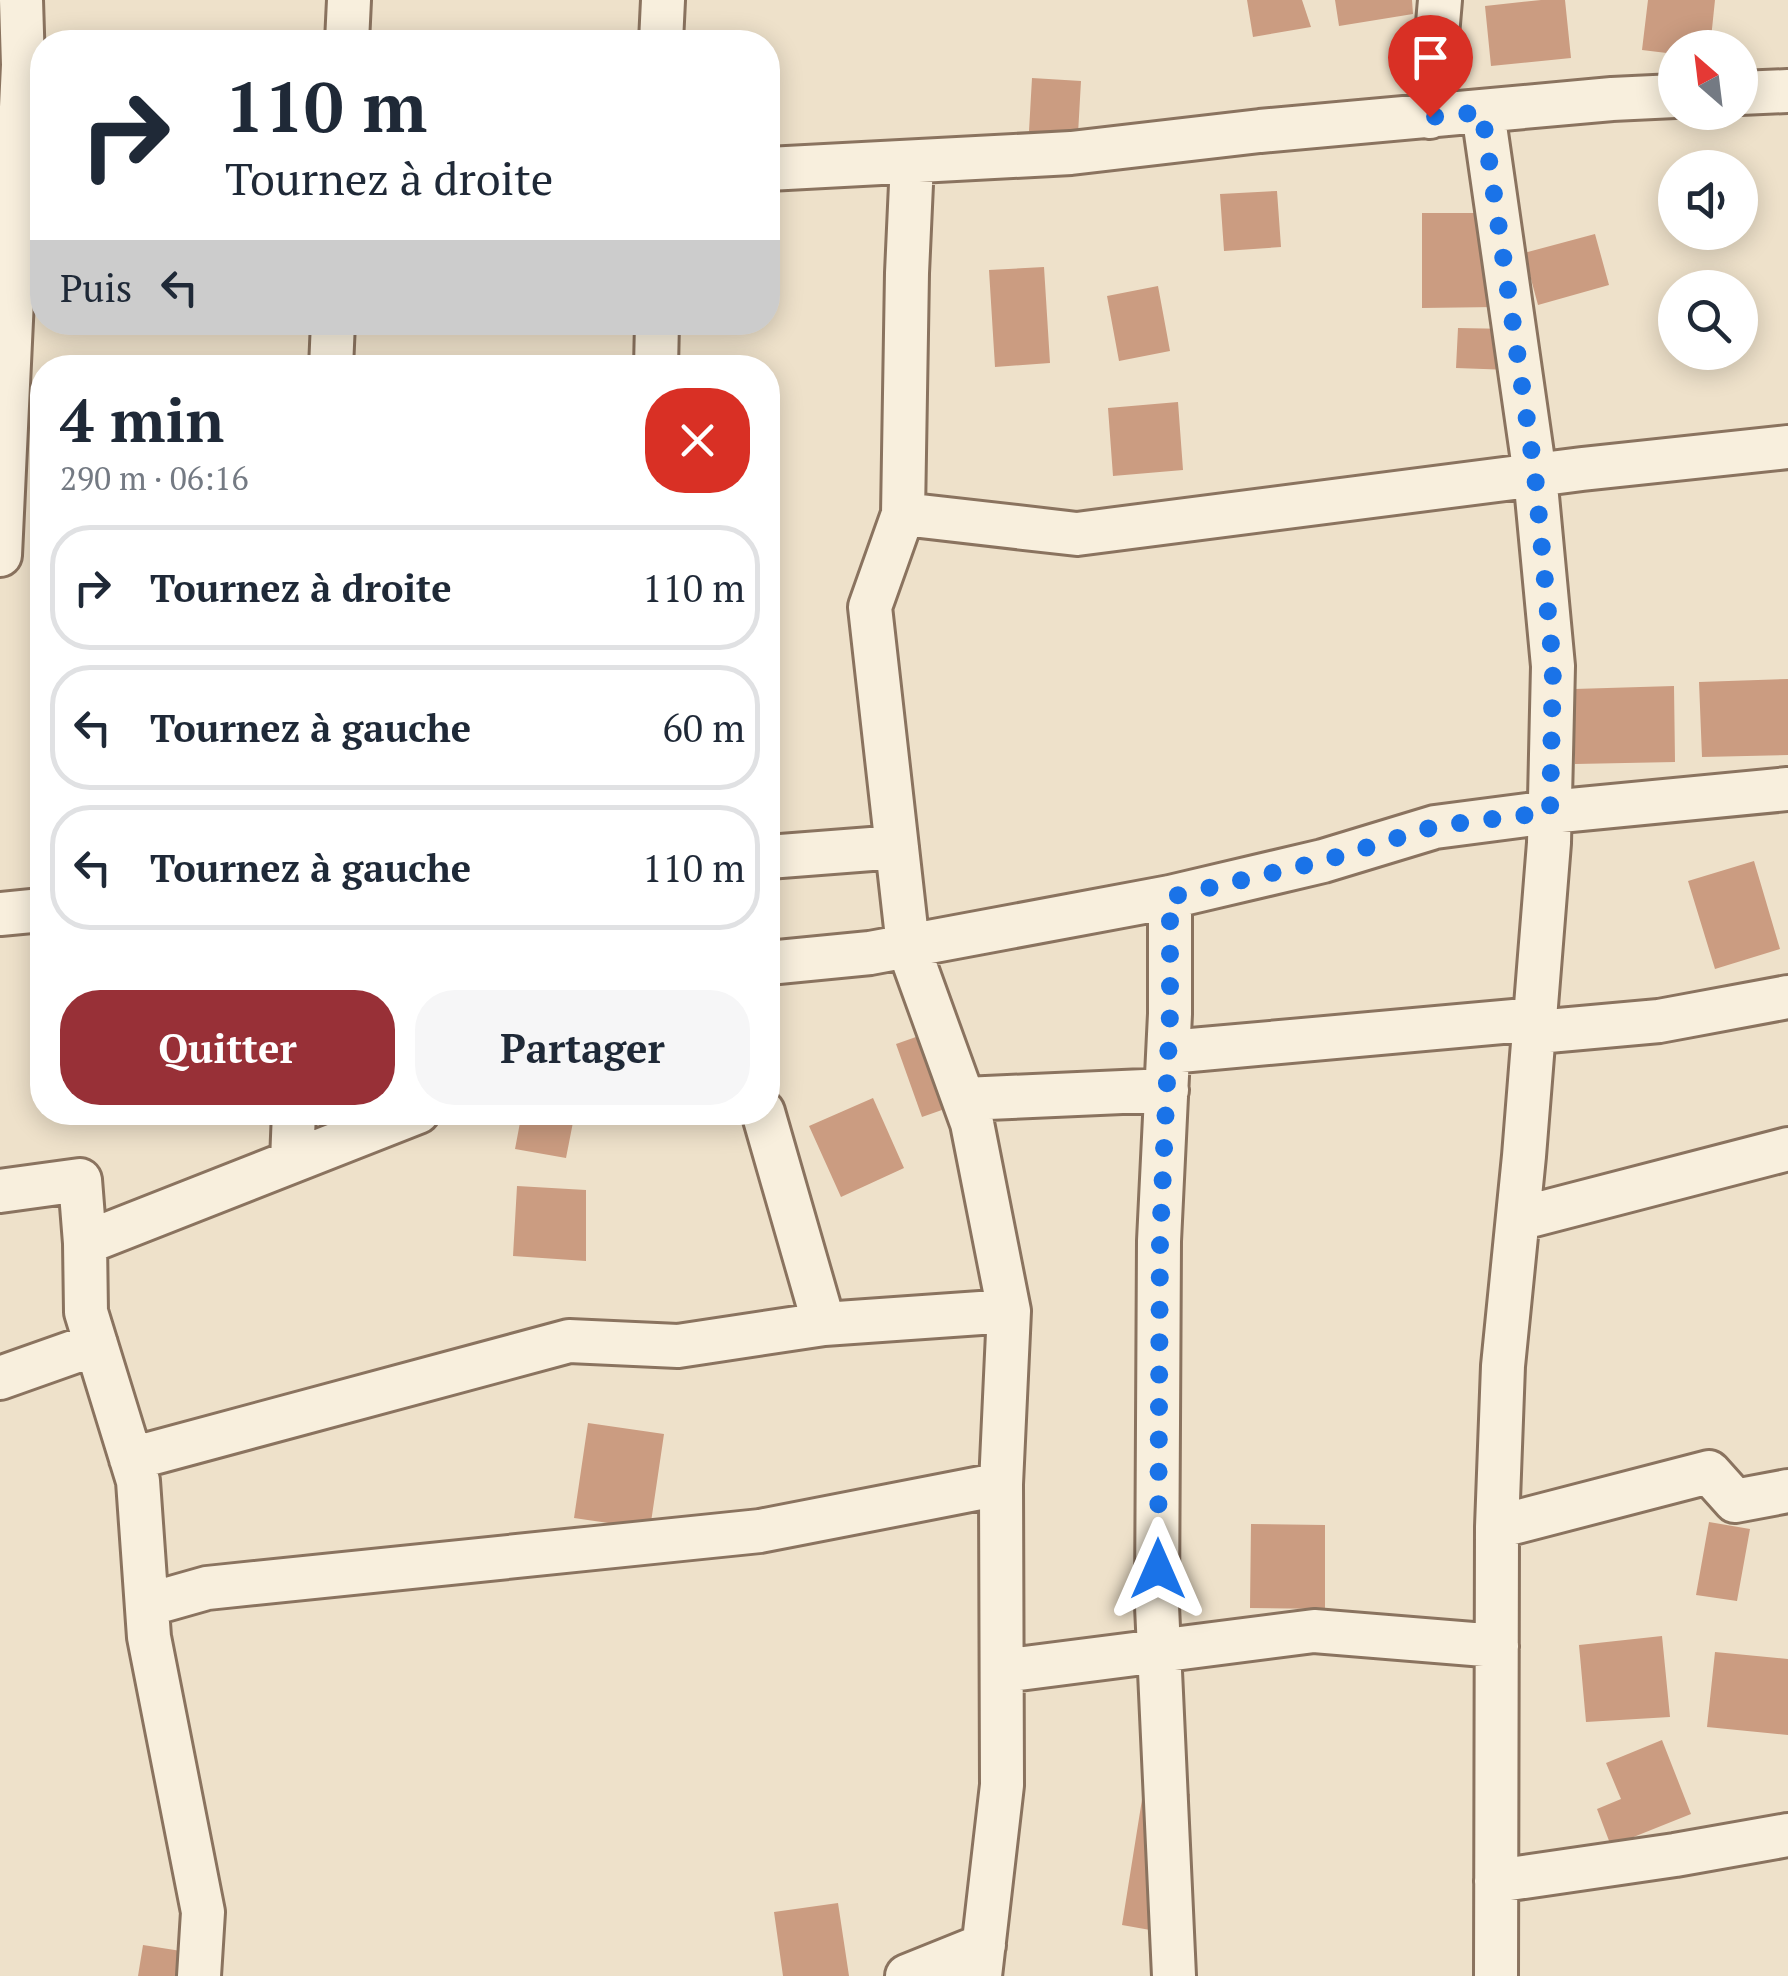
<!DOCTYPE html>
<html lang="fr">
<meta charset="utf-8">
<style>
:root{--surface:#fff;--page:#f6f6f7;--text:#1f2937;--muted:#747a83;--line:#e0e1e3;--accent:#983037}
body{margin:0;font-family:"PT Serif",serif;background:var(--page);color:var(--text);height:100vh;display:flex;flex-direction:column;font-size:38px;white-space:nowrap}
*{box-sizing:border-box;margin:0}
p{font-size:32px;color:var(--muted)}
.icon{flex:none;width:55px;height:55px;fill:none;stroke:currentColor;stroke-width:2;stroke-linecap:round;stroke-linejoin:round}
.map{position:relative;flex:1;overflow:hidden}
.side{position:absolute;left:30px;top:355px;width:750px;height:770px;display:flex;flex-direction:column;background:var(--surface);border-radius:40px;box-shadow:0 5px 25px #0003}
.side>*{flex:none}
.hud{position:absolute;left:30px;top:30px;width:750px;height:305px;border-radius:40px;box-shadow:0 5px 25px #0003;background:#fff;color:var(--text);overflow:hidden}
.needle{width:65px;rotate:332deg}
.buttons{position:absolute;left:1658px;top:30px;display:grid;gap:20px}
.buttons a{display:grid;place-items:center;width:100px;height:100px;border-radius:50%;background:var(--surface);box-shadow:0 5px 25px #0003;font-size:50px}
.pin{position:absolute;display:grid;place-items:center;width:85px;height:85px;color:#fff;margin:-102px -42px;border-radius:50% 50% 50% 0;rotate:-45deg;box-shadow:0 0 10px #0007}
.pin .icon{rotate:45deg}
.me{position:absolute;width:110px;margin:-55px;rotate:0deg;stroke-linejoin:round;filter:drop-shadow(0 0 8px #0008)}
.turn{display:flex;align-items:center;gap:35px;height:210px;padding:0 30px;font-size:45px}
.turn .icon{width:130px;height:130px;stroke-width:2.5}
.turn b{display:block;font-size:70px;line-height:85px}
.then{display:flex;align-items:center;height:95px;padding:0 30px;background:#0003;gap:20px;font-size:38px}
.round{display:grid;place-items:center;flex:none;width:105px;height:105px;border-radius:40px;background:var(--page)}
.headline{display:flex;align-items:center;justify-content:space-between;height:170px;padding:0 30px}
h1{font-size:60px;font-weight:700;line-height:75px}
.cta{display:flex;gap:20px;margin-top:auto;padding:20px 30px}
.cta a{flex:1;height:115px;border-radius:40px;background:var(--accent);color:#fff;font-size:40px;font-weight:700;line-height:115px;text-align:center}
.cta a+a{background:var(--page);color:var(--text)}
ul{padding:0;list-style:none}
li{display:flex;align-items:center;gap:30px;height:125px;margin:0 20px 15px;padding:0 10px;border:5px solid var(--line);border-radius:40px}
li div{flex:1}
li b{display:block;font-size:38px}
li em{font-style:normal}
.map>svg:first-child{display:block}
.building{fill:#cb9c81}
.lines{fill:none;stroke-linecap:round;stroke-linejoin:round}
.minor-casing{stroke:#8a735f;stroke-width:48}
.minor{stroke:#f8efdd;stroke-width:42}
.route{stroke:#1a73e8;stroke-width:18;stroke-dasharray:0 32.4}
</style>
<div class="map">
<svg width="1788" height="1976" viewBox="0 0 1788 1976">
<rect width="100%" height="100%" fill="#eee1ca"/>
<path class="building" d="M1247,0H1302L1311,27L1253,37Z
M1335,0H1412L1413,14L1339,26Z
M1541,0H1565L1571,58L1491,66L1485,6Z
M1648,0H1715L1710,48H1675V54L1642,50Z
M1032,78L1081,81L1078,134L1029,131Z
M1277,191L1281,247L1224,251L1220,194Z
M1422,213H1496V307L1422,308Z
M1595,234L1609,285L1538,305L1524,253Z
M1044,267L1050,363L995,367L989,270Z
M1158,286L1170,351L1119,361L1107,296Z
M1458,328L1512,329L1511,370L1456,368Z
M1178,402L1183,470L1113,476L1108,408Z
M1788,679V755L1702,757L1699,682Z
M1674,686L1675,762L1575,764L1574,689Z
M1754,861L1780,949L1715,969L1688,881Z
M933,1031L959,1104L922,1117L896,1044Z
M873,1098L904,1168L841,1197L809,1126Z
M522,1112H575L566,1158L515,1149Z
M517,1186L586,1190V1261L513,1256Z
M588,1423L664,1434L650,1529L574,1518Z
M1709,1522L1750,1529L1737,1601L1696,1595Z
M1251,1524L1325,1525V1609L1250,1608Z
M1662,1636L1670,1717L1586,1722L1579,1645Z
M1715,1652L1788,1659V1735L1707,1727Z
M1662,1740L1691,1814L1611,1846L1597,1809L1621,1799L1606,1763Z
M1144,1787L1190,1794L1167,1933L1122,1925Z
M838,1903L849,1976H783L774,1912Z
M143,1945L200,1954L197,1976H138Z"/>
<g class="lines">
<g class="minor-casing">
<path id="minor" d="M347,42L349,0
M661,42L663,0
M1740,93L1788,91
M1483,112L1535,475L1553,666L1549,843L1524,1156L1503,1366L1497,1527L1496,1976
M1430,117L1440,0
M912,162L907,273L903,514L870,607L908,946L972,1123L1009,1311L1001,1484L1002,1785L980,1976
M768,169L1071,153L1260,131L1612,99L1675,96
M331,368L333,322
M656,368L657,322
M903,514L1077,534L1582,469L1788,447
M0,555L23,65L21,0
M768,857L897,847
M1170,897V1014L1159,1241L1157,1606L1174,1976
M0,914L42,910
M768,963L870,953L1170,897L1323,861L1435,827L1550,812L1788,789
M1169,1052L1536,1019L1548,1031L1659,1021L1788,997
M964,1099L1167,1090
M763,1112L824,1324
M292,1161L294,1112
M0,1191L80,1180L85,1243L86,1312L138,1481L149,1637L203,1912L199,1976
M1518,1219L1788,1149
M85,1243L418,1112
M0,1378L96,1344
M131,1459L569,1341L678,1346L824,1324L1009,1311
M1497,1527L1709,1472L1735,1501L1788,1491
M147,1605L207,1588L760,1531L1001,1484
M1002,1671L1314,1631L1497,1646
M1496,1881L1675,1855L1788,1835
M907,1976L984,1945"/>
</g>
<use href="#minor" class="minor"/>
</g>
<g class="lines">
<path class="route" d="M1158,1569L1160,1240L1170,1014V897L1323,861L1436,826L1550,812L1553,666L1535,475L1482,112L1430,117"/>
</g>
</svg>
<div class="buttons">
<a><svg class="needle" viewBox="-14 -14 28 28"><path d="M0-13l5 13h-10z" fill="#e53935"/><path d="M0 13l5-13h-10z" fill="#747a83"/></svg></a>
<a><svg class="icon" aria-label="sound" viewBox="0 0 24 24"><path d="M4 9h4l5-4v14l-5-4H4zM17 9q2 3 0 6"/></svg></a>
<a><svg class="icon" aria-label="search" viewBox="0 0 24 24"><circle cx="10" cy="10" r="6"/><path d="M15 15l6 6"/></svg></a>
</div>
<div class="pin" style="left:1430px;top:117px;background:#d93025"><svg class="icon" aria-label="arrive" viewBox="0 0 24 24"><path d="M6 21V4h12l-3 4 3 4H6"/></svg></div>
<svg class="me" style="left:1158px;top:1569px" viewBox="-20 -20 40 40"><path d="M0-17L14 15 0 8-14 15z" fill="#1a73e8" stroke="#fff" stroke-width="4"/></svg>
<div class="hud">
<div class="turn"><svg class="icon" aria-label="right" viewBox="0 0 24 24"><path d="M7 20v-9h11M14 6l5 5-5 5"/></svg><div><b>110 m</b>Tournez à droite</div></div>
<div class="then">Puis<svg class="icon" aria-label="left" viewBox="0 0 24 24"><path d="M17 20v-9H6M10 6l-5 5 5 5"/></svg></div>
</div>
<section class="side">
<div class="headline"><div><h1>4 min</h1><p>290 m · 06:16</p></div><a class="round" style="background:#d93025;color:#fff"><svg class="icon" aria-label="close" viewBox="0 0 24 24"><path d="M6 6l12 12M18 6L6 18"/></svg></a></div>
<ul>
<li><svg class="icon" aria-label="right" viewBox="0 0 24 24"><path d="M7 20v-9h11M14 6l5 5-5 5"/></svg><div><b>Tournez à droite</b></div><em>110 m</em></li>
<li><svg class="icon" aria-label="left" viewBox="0 0 24 24"><path d="M17 20v-9H6M10 6l-5 5 5 5"/></svg><div><b>Tournez à gauche</b></div><em>60 m</em></li>
<li><svg class="icon" aria-label="left" viewBox="0 0 24 24"><path d="M17 20v-9H6M10 6l-5 5 5 5"/></svg><div><b>Tournez à gauche</b></div><em>110 m</em></li>
</ul>
<div class="cta"><a>Quitter</a><a>Partager</a></div>
</section>
</div>
